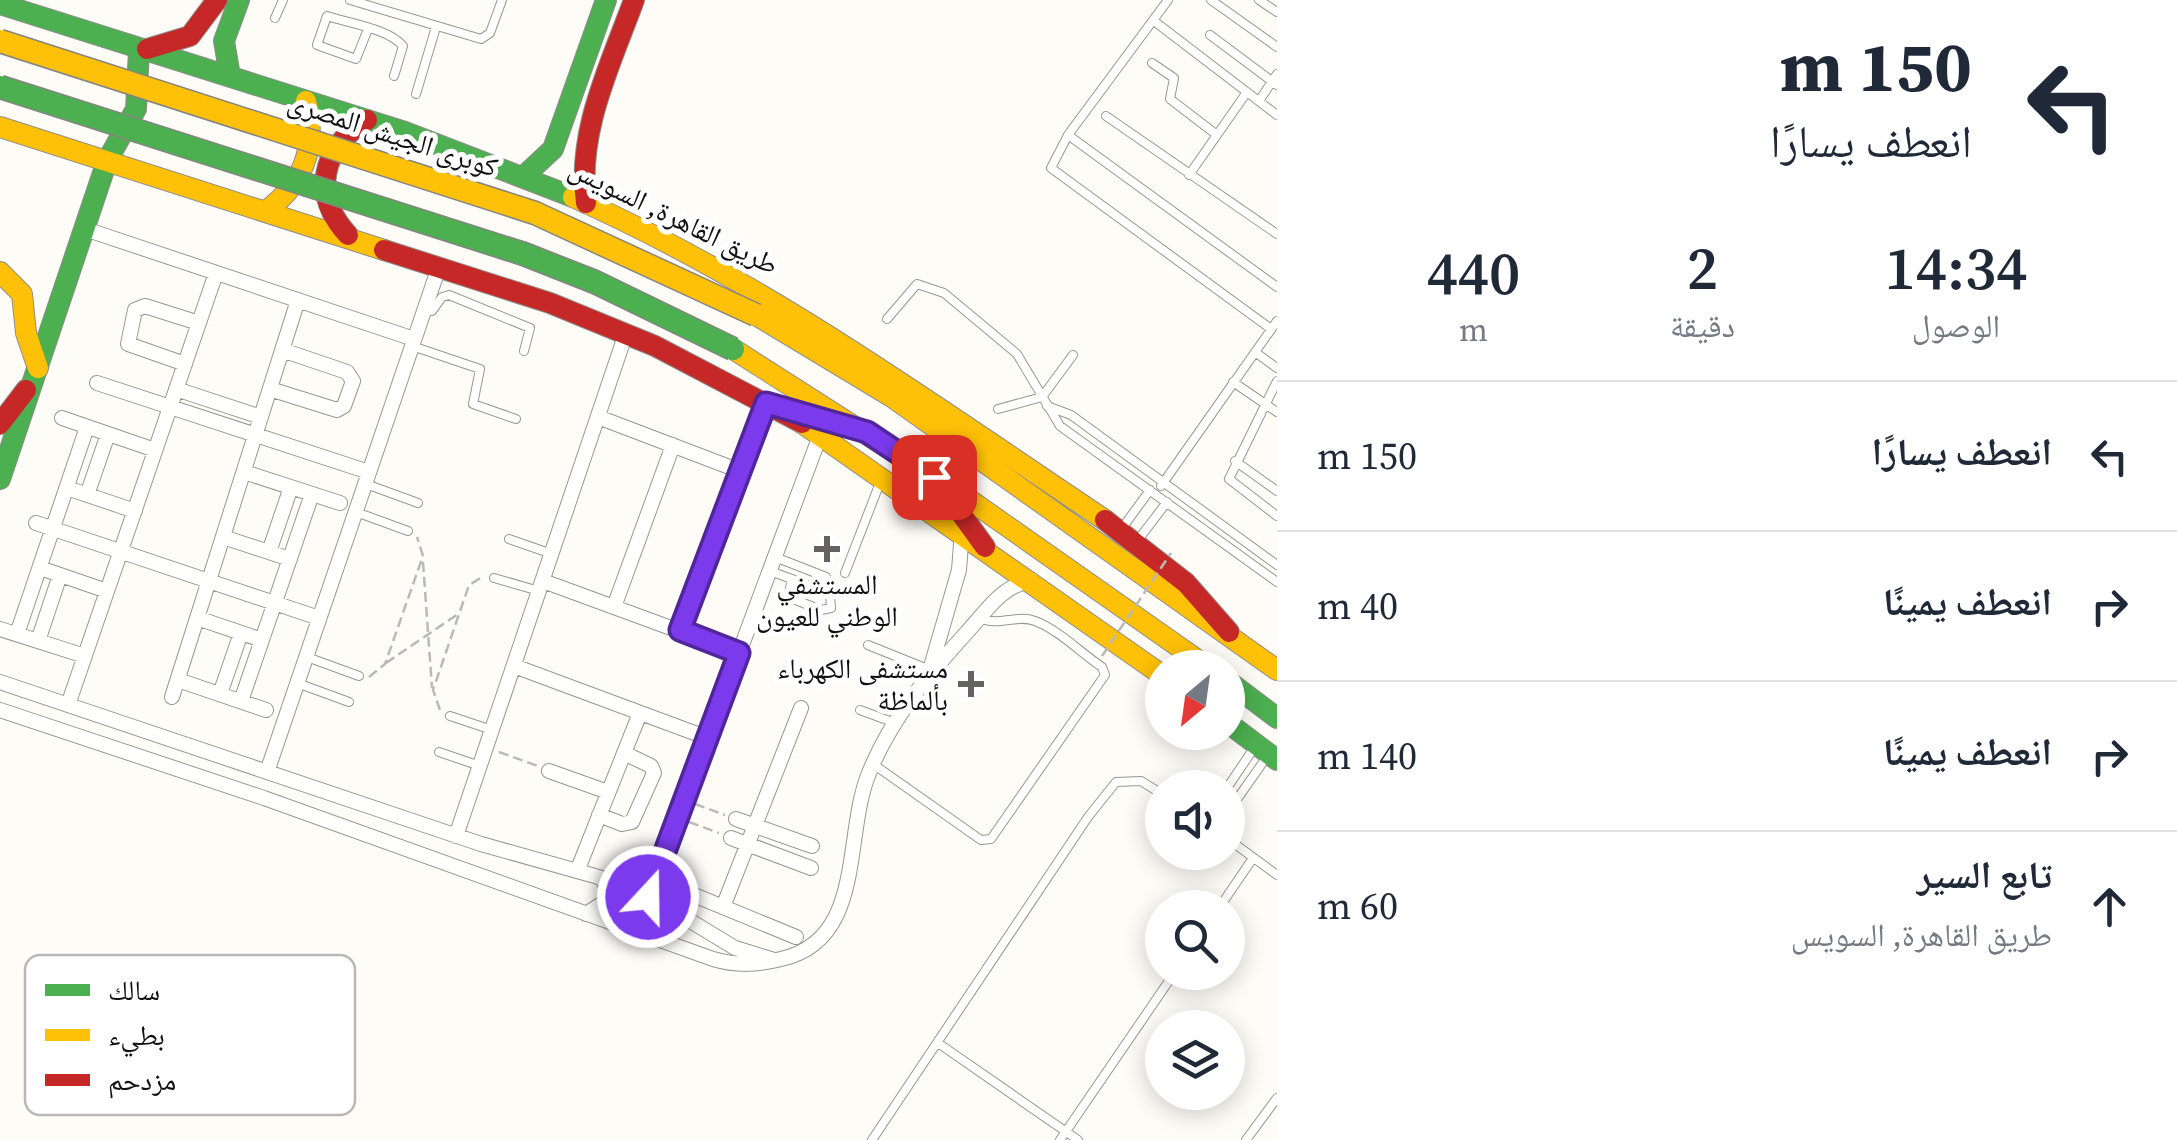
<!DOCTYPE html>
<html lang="ar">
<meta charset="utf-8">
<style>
:root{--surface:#fff;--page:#f2f2f3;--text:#1f2937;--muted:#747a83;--line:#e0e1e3}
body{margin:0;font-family:"Source Serif 4","Noto Naskh Arabic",serif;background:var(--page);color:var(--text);direction:rtl;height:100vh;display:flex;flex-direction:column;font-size:38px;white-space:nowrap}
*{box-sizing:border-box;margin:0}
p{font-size:32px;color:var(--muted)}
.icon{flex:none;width:55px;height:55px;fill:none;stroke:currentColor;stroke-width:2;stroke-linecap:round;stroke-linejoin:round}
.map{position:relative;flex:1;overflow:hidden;direction:ltr}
.panel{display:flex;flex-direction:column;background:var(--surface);width:900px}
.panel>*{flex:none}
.banner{background:#fff;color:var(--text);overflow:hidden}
.needle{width:65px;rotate:209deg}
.buttons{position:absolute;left:1145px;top:650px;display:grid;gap:20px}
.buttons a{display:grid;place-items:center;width:100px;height:100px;border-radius:50%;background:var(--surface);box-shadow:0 5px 25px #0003;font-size:50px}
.pin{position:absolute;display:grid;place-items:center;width:85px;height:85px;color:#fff;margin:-42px;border-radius:20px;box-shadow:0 5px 15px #0006}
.me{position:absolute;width:110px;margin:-55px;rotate:21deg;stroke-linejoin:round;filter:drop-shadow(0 0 8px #0008)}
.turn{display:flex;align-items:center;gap:35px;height:210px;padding:0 40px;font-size:45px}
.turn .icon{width:130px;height:130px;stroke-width:2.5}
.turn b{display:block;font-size:70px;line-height:85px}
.eta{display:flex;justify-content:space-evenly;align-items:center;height:170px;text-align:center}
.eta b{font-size:60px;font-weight:600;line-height:70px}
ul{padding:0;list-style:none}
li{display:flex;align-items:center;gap:30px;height:150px;padding:0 40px;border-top:2px solid var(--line)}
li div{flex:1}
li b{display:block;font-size:38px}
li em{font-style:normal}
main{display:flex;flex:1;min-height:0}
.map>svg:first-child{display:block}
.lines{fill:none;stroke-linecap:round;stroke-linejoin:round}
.lane-casing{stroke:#979795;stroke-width:10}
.street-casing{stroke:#979795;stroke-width:16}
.fast-casing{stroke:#8e8d8b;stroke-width:22}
.slow-casing{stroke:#8e8d8b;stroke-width:22}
.jam-casing{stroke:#8e8d8b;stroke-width:22}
.path{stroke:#b9b9b8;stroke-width:2.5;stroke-dasharray:10 5;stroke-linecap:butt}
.lane{stroke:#fffffe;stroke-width:8}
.street{stroke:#fffffe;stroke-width:14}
.fast{stroke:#4caf50;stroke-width:20}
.slow{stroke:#ffc107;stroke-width:20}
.jam{stroke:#c62828;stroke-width:20}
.fast-bridge-casing{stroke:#858482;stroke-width:25;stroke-linecap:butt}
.slow-bridge-casing{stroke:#858482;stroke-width:25;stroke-linecap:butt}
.path-bridge{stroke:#b9b9b8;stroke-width:2.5;stroke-dasharray:10 5;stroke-linecap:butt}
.fast-bridge{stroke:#4caf50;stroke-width:22}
.slow-bridge{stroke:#ffc107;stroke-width:22}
.route-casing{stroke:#51269a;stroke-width:25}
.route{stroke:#7c3aed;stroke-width:18}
.poi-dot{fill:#646362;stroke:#fff;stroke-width:4}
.labels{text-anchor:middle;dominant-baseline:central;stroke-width:10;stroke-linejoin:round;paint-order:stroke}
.street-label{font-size:28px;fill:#111;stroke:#fff}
.poi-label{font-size:28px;fill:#111;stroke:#fff}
.key{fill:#fff;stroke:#b8b8b8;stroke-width:2.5}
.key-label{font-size:28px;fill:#111}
</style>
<main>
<section class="panel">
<div class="banner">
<div class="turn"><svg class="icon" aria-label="left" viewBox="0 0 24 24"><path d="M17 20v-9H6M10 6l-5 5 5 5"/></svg><div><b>150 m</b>انعطف يسارًا</div></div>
</div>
<div class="eta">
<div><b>14:34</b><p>الوصول</p></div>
<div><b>2</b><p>دقيقة</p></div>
<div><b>440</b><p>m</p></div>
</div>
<ul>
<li><svg class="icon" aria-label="left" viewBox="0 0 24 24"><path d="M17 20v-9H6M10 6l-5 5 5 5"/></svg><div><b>انعطف يسارًا</b></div><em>150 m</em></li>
<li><svg class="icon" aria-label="right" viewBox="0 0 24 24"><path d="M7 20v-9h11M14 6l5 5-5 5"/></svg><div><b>انعطف يمينًا</b></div><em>40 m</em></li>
<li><svg class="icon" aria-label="right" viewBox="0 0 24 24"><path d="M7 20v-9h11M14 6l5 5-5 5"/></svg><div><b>انعطف يمينًا</b></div><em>140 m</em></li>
<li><svg class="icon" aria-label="ahead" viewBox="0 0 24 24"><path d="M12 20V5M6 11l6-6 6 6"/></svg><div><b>تابع السير</b><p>طريق القاهرة, السويس</p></div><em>60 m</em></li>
</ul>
</section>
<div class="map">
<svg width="1277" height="1140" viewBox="0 0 1277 1140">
<rect width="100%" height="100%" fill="#fdfcf7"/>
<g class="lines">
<g class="lane-casing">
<path id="lane" d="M350,0L481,39L490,33L502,0
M1168,0L1068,135L1051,168L1271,329
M1211,0L1277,47
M1259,0L1277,12
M275,18L283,0
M1154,21L1277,115
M368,29L356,59L317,45L327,16C349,23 389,29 403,46L394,76
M1210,35L1277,85
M1152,63L1174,78L1170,99L1217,135
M416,94L436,27
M1259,101L1277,74
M1106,116L1277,234
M1068,135L1277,287
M1189,175L1247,92
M424,309L432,311L442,297L449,295L530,328L524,351
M887,319L917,284L944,293L1017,354L1060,426L1277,582
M412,346L480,369L473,404L516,419
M1255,352L1277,368
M1277,381L1229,479L1277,516
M1233,382L1277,412
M1047,406L1071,415L1277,565
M998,409L1042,397L1073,355
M1235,461L1277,491
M366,484L418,503
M1161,486L1277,321
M356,512L408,531
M1123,527L1150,490
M509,539L552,554
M1138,540L1167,502
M775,557L826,577
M770,571L827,592L830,594L831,608L821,610L788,597L792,579
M845,573L881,480
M494,578L539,591
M868,645L930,670
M307,657L359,676
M297,683L349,702
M860,710L895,723
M450,716L492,730
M439,752L480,766
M873,764L981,840L991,839L1105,675L1102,667C1081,653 1059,630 1035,621C1017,614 998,627 980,618
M1227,788L1254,748
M1228,812L1266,758
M1228,839L1277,875
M1219,908L1253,858
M938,1043L1078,1140
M872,1140L1088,817L1116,782L1141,781L1162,794
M1060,1140L1175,972
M1246,1140L1277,1098"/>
</g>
<g class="street-casing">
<path id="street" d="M85,229L414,339
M185,364L128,344L135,310L145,306L199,323
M97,383L369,472
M176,389L261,417
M270,389L337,410L344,406L353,381L347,372L282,350
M598,417L740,471
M62,418L155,450
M244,472L340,503
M67,488L135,511
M87,495L108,434
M36,523L319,618
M223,537L290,559
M269,552L291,487
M40,568L107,591
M543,581L739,653
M614,607L673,445
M197,618L262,640
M0,629L85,656
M680,631L766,403
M17,634L87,427
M38,641L60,575
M514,666L708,738
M930,670L959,570L962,531
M178,680L266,710
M0,682L481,844L602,878L664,905L735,948L771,959
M220,694L241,633
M172,697L298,300
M241,701L312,494
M68,705L216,273
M0,710L264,798L713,959C737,966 757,965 781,959C866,940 843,836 869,773C891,718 929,674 968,631C987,610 1003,585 1032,580
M549,771L608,792
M267,772L439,267
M599,815L622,824L632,822L654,773L651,766L624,753
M736,819L812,846
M456,836L626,333
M731,838L811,868
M578,869L640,713
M655,879L796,937
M648,897L821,433
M723,907L801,708
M586,914L606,901L607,889L602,878"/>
</g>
<g class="fast-casing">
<path id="fast" d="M0,4L405,132L573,197
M230,76L224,41L239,0
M107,161L136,109L139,50
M523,177L553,149L606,0
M776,408L844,426
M0,479L107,161
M1228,681L1277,718
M1228,723L1277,760"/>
</g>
<g class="slow-casing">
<path id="slow" d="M0,127L384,250
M573,197C766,283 931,404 1105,520
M266,211C304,183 317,147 306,101
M0,272L22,294L26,333L38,368
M756,315L892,397L1277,670
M733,349L974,503L1209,668
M802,423L1162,675"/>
</g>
<g class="jam-casing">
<path id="jam" d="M147,49L190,36L217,0
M586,203C577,131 610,66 634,0
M348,235C311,195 321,148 367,120
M384,250L550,303L655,346L802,423
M0,424L26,390
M946,493L985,547
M1105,520L1186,583L1229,632"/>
</g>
<path class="path" d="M423,562L432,688
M386,663L458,614
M369,677L385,664L423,556L417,537
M440,710L433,690L469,585L484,576
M499,752L538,766
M695,804L725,815
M689,822L719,833"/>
<use href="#lane" class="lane"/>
<use href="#street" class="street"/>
<use href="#fast" class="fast"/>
<use href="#slow" class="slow"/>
<use href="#jam" class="jam"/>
<g class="fast-bridge-casing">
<path id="fast-bridge" d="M0,87L524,254L595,282L733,349"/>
</g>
<g class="slow-bridge-casing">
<path id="slow-bridge" d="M0,41L535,213L756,315"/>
</g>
<path class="path-bridge" d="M1102,656L1171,553"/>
<use href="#fast-bridge" class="fast-bridge"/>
<use href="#slow-bridge" class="slow-bridge"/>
</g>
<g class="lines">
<g class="route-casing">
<path id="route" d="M648,897L739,653L680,630L766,403L867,432L934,477"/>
</g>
<use href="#route" class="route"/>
</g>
<g class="poi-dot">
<path d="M822 534h10v10h10v10h-10v10h-10v-10h-10v-10h10z"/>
<path d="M966 669h10v10h10v10h-10v10h-10v-10h-10v-10h10z"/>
</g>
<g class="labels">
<g class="street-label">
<text transform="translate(393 134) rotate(18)">كوبرى الجيش المصرى</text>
<text transform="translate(674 216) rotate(26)">طريق القاهرة, السويس</text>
</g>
<g class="poi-label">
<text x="827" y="584">المستشفي<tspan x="827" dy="32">الوطني للعيون</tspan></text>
<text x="948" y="668" text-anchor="end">مستشفى الكهرباء<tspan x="948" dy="32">بألماظة</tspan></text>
</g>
</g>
<rect x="25" y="955" width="330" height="160" rx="15" class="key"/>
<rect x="45" y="984" width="45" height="12" fill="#4caf50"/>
<rect x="45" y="1029" width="45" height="12" fill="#ffc107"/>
<rect x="45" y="1074" width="45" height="12" fill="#c62828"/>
<g class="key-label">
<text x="108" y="1000">سالك</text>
<text x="108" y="1045">بطيء</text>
<text x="108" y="1090">مزدحم</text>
</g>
</svg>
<div class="buttons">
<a><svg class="needle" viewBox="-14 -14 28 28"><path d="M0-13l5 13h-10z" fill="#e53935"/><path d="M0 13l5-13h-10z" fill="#747a83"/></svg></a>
<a><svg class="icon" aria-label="sound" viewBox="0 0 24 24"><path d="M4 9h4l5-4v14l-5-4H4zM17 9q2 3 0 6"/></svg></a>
<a><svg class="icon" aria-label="search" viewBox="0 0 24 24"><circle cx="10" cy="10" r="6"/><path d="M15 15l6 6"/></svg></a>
<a><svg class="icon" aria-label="layers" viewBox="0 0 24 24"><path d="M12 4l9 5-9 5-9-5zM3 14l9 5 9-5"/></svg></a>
</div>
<div class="pin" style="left:934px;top:477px;background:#d93025"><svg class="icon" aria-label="arrive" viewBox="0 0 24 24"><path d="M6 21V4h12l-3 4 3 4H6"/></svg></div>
<svg class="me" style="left:648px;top:897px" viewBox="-20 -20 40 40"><circle r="17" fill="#7c3aed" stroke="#fff" stroke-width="3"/><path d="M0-11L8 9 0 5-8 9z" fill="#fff"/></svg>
</div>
</main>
